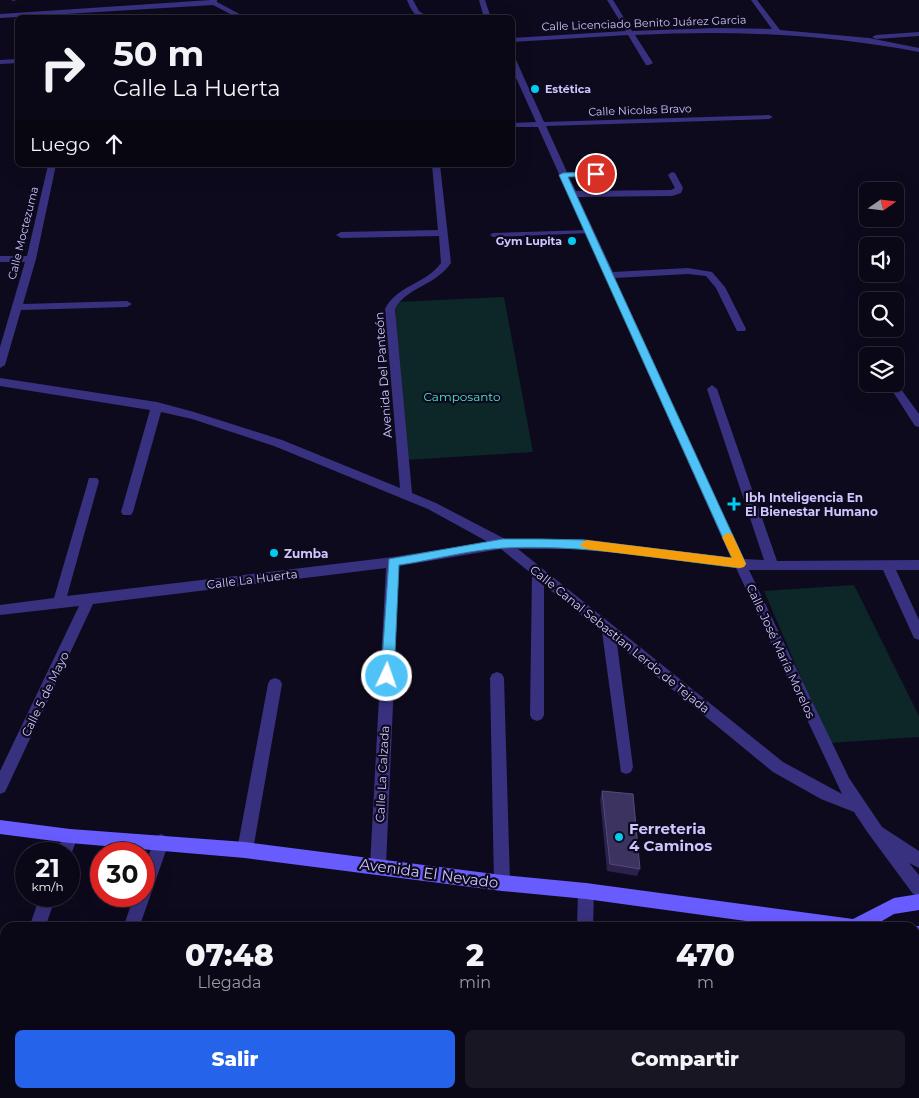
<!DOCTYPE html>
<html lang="es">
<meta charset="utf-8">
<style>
:root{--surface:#0a0816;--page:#181623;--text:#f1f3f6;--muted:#999aa1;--line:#2a2935;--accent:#2563eb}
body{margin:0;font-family:Montserrat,sans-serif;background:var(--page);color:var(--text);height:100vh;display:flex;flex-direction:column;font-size:19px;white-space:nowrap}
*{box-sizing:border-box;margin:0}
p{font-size:16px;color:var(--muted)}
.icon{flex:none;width:28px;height:28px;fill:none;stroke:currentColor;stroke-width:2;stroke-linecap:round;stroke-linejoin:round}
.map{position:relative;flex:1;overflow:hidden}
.details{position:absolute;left:0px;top:922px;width:920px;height:176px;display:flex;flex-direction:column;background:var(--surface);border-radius:15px 15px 0 0;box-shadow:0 5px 20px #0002,0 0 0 1px var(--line)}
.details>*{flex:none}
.top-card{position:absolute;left:15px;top:15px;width:500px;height:152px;border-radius:8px;box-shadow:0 5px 20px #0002,0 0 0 1px var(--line);background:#0a0816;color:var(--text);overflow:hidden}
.needle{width:32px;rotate:76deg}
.buttons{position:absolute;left:859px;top:182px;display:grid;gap:10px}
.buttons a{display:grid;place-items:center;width:45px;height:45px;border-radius:8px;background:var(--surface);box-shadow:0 5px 20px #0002,0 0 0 1px var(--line);font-size:25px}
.speed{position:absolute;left:15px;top:842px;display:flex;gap:10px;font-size:25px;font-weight:700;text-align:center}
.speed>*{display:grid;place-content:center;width:65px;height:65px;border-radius:50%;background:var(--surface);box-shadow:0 5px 20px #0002,0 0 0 1px var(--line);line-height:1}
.speed small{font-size:12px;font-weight:400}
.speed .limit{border:8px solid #d22;background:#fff;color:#111}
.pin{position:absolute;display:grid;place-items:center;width:42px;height:42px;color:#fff;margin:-21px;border:2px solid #fff;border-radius:50%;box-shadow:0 1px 5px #0007}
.me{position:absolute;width:55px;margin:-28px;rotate:3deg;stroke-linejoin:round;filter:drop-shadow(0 0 4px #0008)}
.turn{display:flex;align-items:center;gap:18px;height:105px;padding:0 15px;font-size:22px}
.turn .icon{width:65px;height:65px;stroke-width:2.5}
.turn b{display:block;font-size:35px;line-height:42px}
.then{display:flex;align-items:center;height:48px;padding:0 15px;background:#0003;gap:10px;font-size:19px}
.eta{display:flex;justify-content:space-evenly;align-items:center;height:85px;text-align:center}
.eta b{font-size:30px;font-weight:800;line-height:35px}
.cta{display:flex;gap:10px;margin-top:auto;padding:10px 15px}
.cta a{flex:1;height:58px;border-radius:8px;background:var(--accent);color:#fff;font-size:20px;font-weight:800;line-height:58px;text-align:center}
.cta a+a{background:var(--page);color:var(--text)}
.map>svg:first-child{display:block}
.green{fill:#0d2627}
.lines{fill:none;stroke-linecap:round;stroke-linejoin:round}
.lane{fill:#38317f;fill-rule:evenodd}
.street{fill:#38317f;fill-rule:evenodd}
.secondary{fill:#695cff;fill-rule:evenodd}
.wall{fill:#2b214c}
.building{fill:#3d3360;stroke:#544a79}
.route{fill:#4fc3f7;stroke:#337fa1}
.slow{fill:#f59e0b}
.poi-dot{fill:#00ccf0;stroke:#0e0a1d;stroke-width:2}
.labels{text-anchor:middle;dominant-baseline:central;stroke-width:4.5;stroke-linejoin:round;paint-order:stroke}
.far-street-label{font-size:11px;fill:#cfc5ff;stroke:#0e0a1d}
.far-poi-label{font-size:11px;font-weight:bold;fill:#cfc5ff;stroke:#0e0a1d;text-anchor:start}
.street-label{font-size:12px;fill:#cfc5ff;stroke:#0e0a1d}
.park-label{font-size:12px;fill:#4ae6c7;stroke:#0e0a1d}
.poi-label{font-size:12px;font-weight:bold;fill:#cfc5ff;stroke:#0e0a1d;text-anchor:start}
.near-poi-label{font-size:15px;font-weight:bold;fill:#cfc5ff;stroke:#0e0a1d;text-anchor:start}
.near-street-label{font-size:15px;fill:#cfc5ff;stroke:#0e0a1d}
</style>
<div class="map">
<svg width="919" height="1098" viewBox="0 0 919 1098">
<rect width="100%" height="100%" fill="#0e0a1d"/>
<path class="green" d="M504,297L533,452L405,460L395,302Z
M854,585L919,716V737L829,743L764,591Z"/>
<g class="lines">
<path class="lane" d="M11,0H16L14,1Z
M589,230L592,232L591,233L493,237L490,235L493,233Z"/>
<path class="street" d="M211,0H217V2L247,18H238L213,5L0,18V14Z
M407,0H413L419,11L429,18C415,18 412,12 407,0Z
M479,0H485L491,18H484Z
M607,0H613L632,31L716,28L772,29L751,0H757L780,30L869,38L919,48V52C823,34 732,30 635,35L653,63L649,65H646L628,35L512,42V38L626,31Z
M919,32V36L876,39L872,37L876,35Z
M512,58L516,60L544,122L769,115L773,117L769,119L546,126L567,172L612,170L616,173L612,176L569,177L576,191L671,190L675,188L668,175L672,172L675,173L683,188L681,193L672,196L578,197L613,272L688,268L712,272L725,287L746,329L745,331H737L716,288L706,276L688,274L615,278L744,559L764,560L707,389L712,385L717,389L777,561L919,560V570H896L919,620V640L914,638L883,570H749L849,778L882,827L919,851V868L909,863L919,875V896L913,894L868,833L854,812L821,799L773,772L617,644L633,767L631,772L626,774L621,772L602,632L544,585V715L542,719L537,721L532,719L530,715L532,574L501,549L399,566L386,866L384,871L378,874L372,871L370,866L386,568L93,604L5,792L0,794V771L79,606L0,615V605L54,598L89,478H97L99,481L67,596L393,557L488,542L428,509L274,446L192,419L161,412L133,512L131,515H123L121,512L150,410L0,386V378L157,402L194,412L282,440L400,488L385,309C397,285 426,284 441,263L439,236L341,238L336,235L341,232L438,230L432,165H440L451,263C435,286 405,288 395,309L412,493L436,503L505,539H583L731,558L538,127H512V123L536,122L512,69ZM518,549H583L736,568L842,794L783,762Z
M18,59V63L0,64V60Z
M48,165H56L36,259L23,304L127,301L132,304L127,307L21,310L5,365L0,368V347L25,262H0V256H27Z
M895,381L919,414V427L915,426L888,384H895Z
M497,672L502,674L504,678L510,883L508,889L502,891L496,889L494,883L490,678L492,674Z
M275,678L280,680L282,684L253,850L251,855L245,858L239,855L237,850L268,684L270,680Z
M70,829L75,831L78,836L69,860V854H56L65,831Z
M161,834L167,837L169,842L139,928H123L134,896H144V869L155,837Z
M586,883L592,885L594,891L593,928H577L578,891L580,885Z
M40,896H56L45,928H29Z
M5,1007V1037L0,1039V1009Z
M68,1094H86L84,1098H66Z
M572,1094H590V1098H572Z"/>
<path class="secondary" d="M0,820L70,829L245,842L502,875L586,883L853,919L894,898L919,894V910L894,914L870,928H796L586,899L502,891L245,858L70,843L0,834Z
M915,926H919V942H915V928H911Z"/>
</g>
<path class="wall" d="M602,791L640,869L637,876L607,871L600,799Z"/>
<path class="building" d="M602,791L633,794L640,869L610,864Z"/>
<path class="route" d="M596,172H598V176L568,177L746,564L740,568C662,559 583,544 504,548C469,550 433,560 399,565L394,676L392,680L387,681L383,680L381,676L389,559L503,539H541L583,540L732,558L559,175L563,173Z"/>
<path class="slow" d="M728,533L732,534L746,564L744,567L740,568L586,549L580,545L586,540L732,558L722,537Z"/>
<g class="poi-dot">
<circle cx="535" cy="89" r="5"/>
<circle cx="572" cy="241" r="5"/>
<path d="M731.5 496.5h5v5h5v5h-5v5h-5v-5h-5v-5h5z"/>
<circle cx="274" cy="553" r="5"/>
<circle cx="619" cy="837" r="5"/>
</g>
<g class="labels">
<g class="far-street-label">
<text transform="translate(644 23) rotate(-2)">Calle Licenciado Benito Juárez Garcia</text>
<text transform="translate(640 110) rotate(-2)">Calle Nicolas Bravo</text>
<text transform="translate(23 233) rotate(-76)">Calle Moctezuma</text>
</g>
<g class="far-poi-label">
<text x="545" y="89">Estética</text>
<text x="562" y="241" text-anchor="end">Gym Lupita</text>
</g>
<g class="street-label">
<text transform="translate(383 375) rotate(-94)">Avenida Del Panteón</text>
<text transform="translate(252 579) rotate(-7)">Calle La Huerta</text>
<text transform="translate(620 639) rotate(39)">Calle Canal Sebastian Lerdo de Tejada</text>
<text transform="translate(781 651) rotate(65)">Calle José María Morelos</text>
<text transform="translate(45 694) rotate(-64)">Calle 5 de Mayo</text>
<text transform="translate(382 774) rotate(-87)">Calle La Calzada</text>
</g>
<g class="park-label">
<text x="462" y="396">Camposanto</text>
</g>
<g class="poi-label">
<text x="745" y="497">Ibh Inteligencia En<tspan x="745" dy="14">El Bienestar Humano</tspan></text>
<text x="284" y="553">Zumba</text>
</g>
<g class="near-poi-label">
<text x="629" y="828">Ferreteria<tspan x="629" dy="17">4 Caminos</tspan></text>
</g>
<g class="near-street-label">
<text transform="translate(429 873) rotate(8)">Avenida El Nevado</text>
</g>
</g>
</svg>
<div class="buttons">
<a><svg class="needle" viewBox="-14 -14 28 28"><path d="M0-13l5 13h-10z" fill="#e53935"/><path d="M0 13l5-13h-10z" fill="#999aa1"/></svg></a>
<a><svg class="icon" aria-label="sound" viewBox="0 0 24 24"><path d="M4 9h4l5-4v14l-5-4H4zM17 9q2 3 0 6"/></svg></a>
<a><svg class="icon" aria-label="search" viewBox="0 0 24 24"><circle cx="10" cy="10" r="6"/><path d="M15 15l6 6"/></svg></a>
<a><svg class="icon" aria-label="layers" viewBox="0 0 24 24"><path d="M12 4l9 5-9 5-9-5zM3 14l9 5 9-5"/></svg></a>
</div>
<div class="speed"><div>21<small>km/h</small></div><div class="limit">30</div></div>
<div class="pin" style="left:596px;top:174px;background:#d93025"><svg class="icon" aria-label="arrive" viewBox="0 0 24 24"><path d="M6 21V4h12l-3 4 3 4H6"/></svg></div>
<svg class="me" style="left:387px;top:676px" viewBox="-20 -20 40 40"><circle r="17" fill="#4fc3f7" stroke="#fff" stroke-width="3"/><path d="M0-11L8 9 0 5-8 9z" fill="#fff"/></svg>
<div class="top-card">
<div class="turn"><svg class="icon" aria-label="right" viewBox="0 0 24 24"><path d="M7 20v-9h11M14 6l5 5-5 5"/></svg><div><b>50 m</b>Calle La Huerta</div></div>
<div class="then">Luego<svg class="icon" aria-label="ahead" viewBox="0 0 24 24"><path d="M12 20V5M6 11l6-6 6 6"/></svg></div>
</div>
<section class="details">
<div class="eta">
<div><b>07:48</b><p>Llegada</p></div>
<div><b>2</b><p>min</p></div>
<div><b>470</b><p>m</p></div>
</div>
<div class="cta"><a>Salir</a><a>Compartir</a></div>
</section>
</div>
